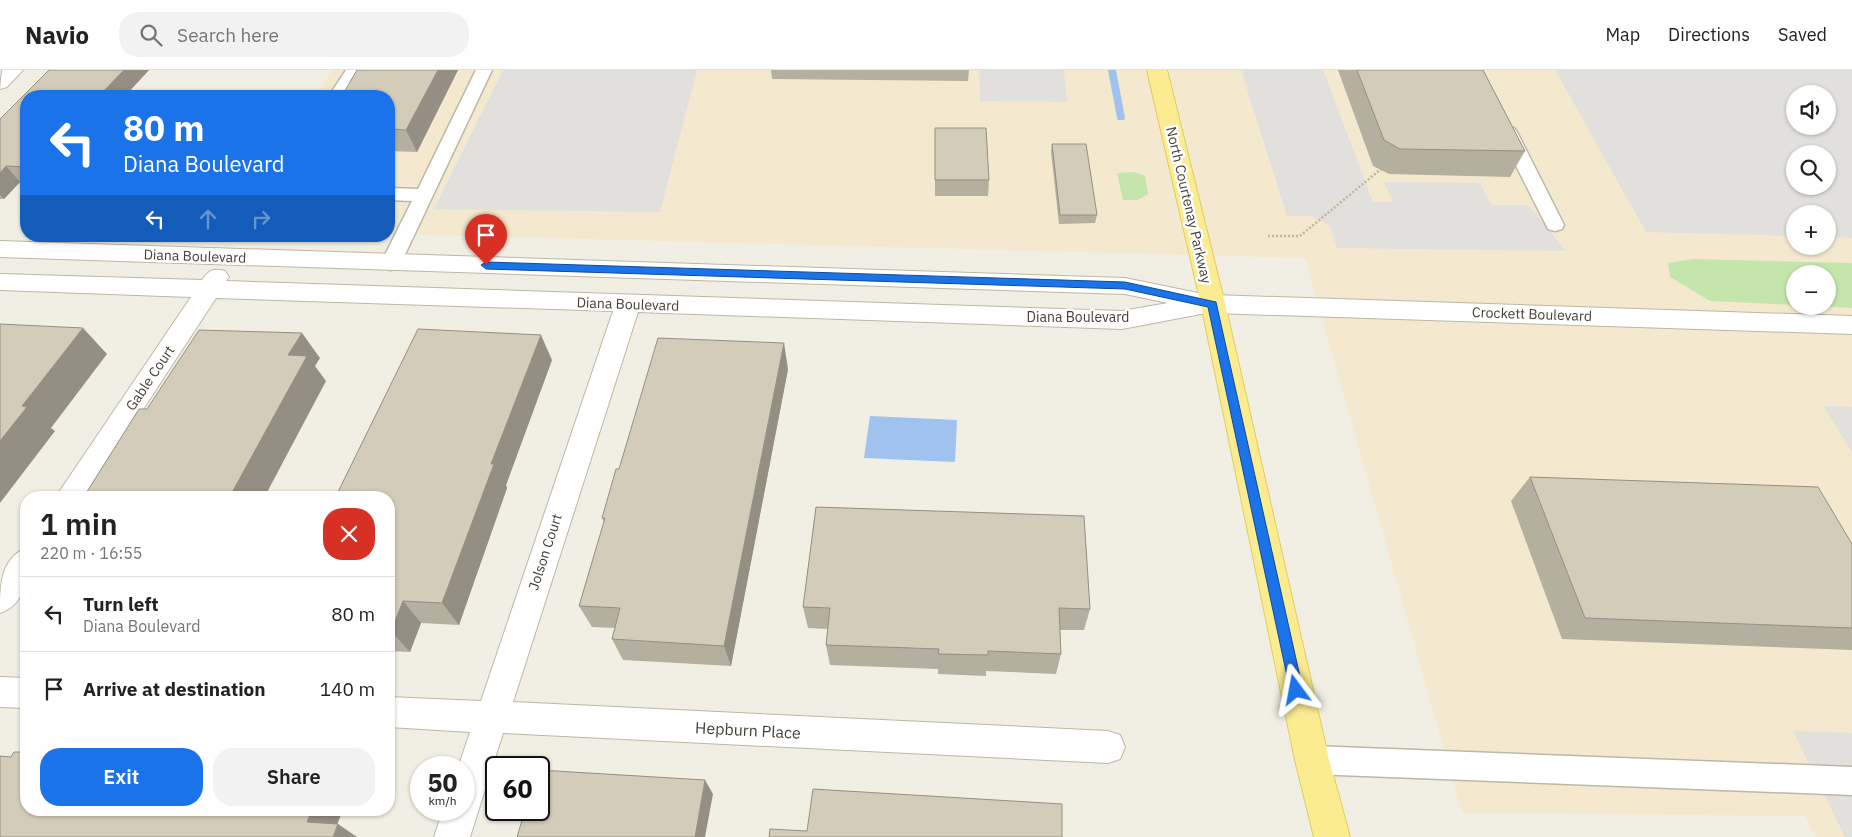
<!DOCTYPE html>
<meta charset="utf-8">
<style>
:root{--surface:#fff;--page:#f2f2f2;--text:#222;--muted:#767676;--line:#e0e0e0;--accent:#1a73e8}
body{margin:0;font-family:"IBM Plex Sans",sans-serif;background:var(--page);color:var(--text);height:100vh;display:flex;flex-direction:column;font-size:19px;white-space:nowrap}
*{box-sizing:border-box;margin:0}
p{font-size:16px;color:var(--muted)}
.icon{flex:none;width:28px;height:28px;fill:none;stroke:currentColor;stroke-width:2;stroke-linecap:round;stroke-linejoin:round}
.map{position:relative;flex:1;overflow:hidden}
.sheet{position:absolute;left:20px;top:421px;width:375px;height:325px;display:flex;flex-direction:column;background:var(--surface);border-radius:20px;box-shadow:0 1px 4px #0004}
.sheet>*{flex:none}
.banner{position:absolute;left:20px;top:20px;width:375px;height:152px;border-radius:20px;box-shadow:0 1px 4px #0004;background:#1a73e8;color:#fff;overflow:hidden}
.buttons{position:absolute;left:1786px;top:15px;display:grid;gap:10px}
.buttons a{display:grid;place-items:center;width:50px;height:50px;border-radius:50%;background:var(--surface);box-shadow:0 1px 4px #0004;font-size:25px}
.speed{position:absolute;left:410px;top:686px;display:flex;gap:10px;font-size:25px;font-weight:700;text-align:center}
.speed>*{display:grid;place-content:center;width:65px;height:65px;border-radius:50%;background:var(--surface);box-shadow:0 1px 4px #0004;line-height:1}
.speed small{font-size:12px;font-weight:400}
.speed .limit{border:2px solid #111;border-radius:8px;background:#fff;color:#111}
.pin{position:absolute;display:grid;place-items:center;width:42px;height:42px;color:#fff;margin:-51px -21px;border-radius:50% 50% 50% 0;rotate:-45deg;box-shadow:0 0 5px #0007}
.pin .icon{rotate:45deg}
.me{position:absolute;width:55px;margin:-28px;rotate:347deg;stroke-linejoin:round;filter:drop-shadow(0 0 4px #0008)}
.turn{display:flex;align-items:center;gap:18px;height:105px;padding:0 20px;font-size:22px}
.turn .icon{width:65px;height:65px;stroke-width:2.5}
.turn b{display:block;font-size:35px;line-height:42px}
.lanes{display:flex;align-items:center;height:48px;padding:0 20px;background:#0003;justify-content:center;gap:25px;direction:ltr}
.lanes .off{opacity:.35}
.round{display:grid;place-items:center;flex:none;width:52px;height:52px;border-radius:20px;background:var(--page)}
.headline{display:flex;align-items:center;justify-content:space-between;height:85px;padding:0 20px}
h1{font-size:30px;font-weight:600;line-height:38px}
.cta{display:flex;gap:10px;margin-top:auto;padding:10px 20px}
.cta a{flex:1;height:58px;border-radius:20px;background:var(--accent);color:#fff;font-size:20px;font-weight:600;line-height:58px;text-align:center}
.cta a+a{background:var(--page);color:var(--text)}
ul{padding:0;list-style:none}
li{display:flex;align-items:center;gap:15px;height:75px;padding:0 20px;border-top:1px solid var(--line)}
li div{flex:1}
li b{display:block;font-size:19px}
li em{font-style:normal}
header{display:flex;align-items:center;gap:30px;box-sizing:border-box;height:70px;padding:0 25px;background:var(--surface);border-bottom:1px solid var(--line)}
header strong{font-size:24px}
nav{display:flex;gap:28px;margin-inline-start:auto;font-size:18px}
.search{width:350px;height:45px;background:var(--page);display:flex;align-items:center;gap:12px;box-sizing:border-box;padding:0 18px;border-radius:20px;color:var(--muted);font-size:19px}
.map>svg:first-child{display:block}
.commercial{fill:#f4e9ce;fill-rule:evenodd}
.green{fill:#c4e6ac}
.parking{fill:#e2e0dc;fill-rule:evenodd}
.water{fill:#9fc3ee}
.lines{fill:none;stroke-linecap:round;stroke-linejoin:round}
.stream{fill:#9fc3ee;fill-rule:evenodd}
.service-casing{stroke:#bcb8a6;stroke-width:3}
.minor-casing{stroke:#bcb8a6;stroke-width:2}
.tertiary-casing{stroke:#bcb8a6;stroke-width:2}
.primary-casing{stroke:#e1cc62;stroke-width:2}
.path{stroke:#beb698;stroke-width:2.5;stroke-dasharray:2 2;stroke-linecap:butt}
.service{fill:#fff;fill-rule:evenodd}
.minor{fill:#fff;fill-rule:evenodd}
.tertiary{fill:#fff;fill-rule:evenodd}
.primary{fill:#fcec91;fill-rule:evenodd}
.wall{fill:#b5af9f}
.shaded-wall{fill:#948f82}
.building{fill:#d3ccb9;stroke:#948f82}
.route{fill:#1a73e8;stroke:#114b97}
.labels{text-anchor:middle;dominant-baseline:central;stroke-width:5;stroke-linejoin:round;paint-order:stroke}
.street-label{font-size:14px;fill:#433f34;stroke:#fff}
.near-street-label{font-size:16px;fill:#433f34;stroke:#fff}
</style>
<header>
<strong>Navio</strong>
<div class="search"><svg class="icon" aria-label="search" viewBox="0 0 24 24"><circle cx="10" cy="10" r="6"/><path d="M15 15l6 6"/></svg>Search here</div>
<nav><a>Map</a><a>Directions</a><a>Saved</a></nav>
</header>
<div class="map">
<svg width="1852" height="767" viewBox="0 0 1852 767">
<rect width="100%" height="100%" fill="#f1efe3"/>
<path class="commercial" d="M332,0H1852V767H1815L1805,746L1462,743L1305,188L389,164V26H315ZM1795,24H1828V56H1795ZM1795,84H1828V116H1795ZM1795,144H1828V176H1795ZM1795,204H1828V236H1795Z"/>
<path class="green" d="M1134,102L1145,106L1148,124L1138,130H1123L1117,103Z
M1694,189L1852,193V238L1821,236H1828V204H1795V235L1710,231L1670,207L1668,193Z"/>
<path class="parking" d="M503,0H697L660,142L434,139Z
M979,0H1064L1067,32L980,31Z
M1241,0H1323L1373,132H1393L1384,112L1480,113L1491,135H1528L1566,181L1337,178L1330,156L1311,146H1287Z
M1555,0H1852V168L1828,167V144H1795V166L1646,162ZM1795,24H1828V56H1795ZM1795,84H1828V116H1795Z
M1823,336L1852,337V382Z
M1793,661L1852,663V767H1845Z"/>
<path class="water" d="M870,346L957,350L955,392L864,388Z"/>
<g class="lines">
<path class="stream" d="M1108,0H1116L1125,48L1124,50H1118L1117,48Z"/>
<g class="service-casing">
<path id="service" d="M346,0H362L345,26H329Z
M476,0H492L401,193L398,198L391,200L384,198L381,193L412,131L389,130V118L418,119Z
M1508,57L1514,58L1517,62L1564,155L1562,159L1555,161L1548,159L1546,155L1499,62L1502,58Z
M1312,676L1852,697V725L1312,704L1302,700L1298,690L1302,680Z"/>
</g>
<g class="minor-casing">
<path id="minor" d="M2,0H23L7,17L0,19Z
M0,171L1125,208L1222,228L1225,234L1222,240L1122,259L638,242L513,632L1108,661L1120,665L1125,677L1120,689L1108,693L503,663L470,767H434L443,740H464V698H458L470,662L389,657V627L481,631L613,241L216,228L85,428H55L191,227L0,220V204L202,210C209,200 213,198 225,201L229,207L226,211L1122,241L1168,233L1125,224L0,187Z
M26,478C28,504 28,533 0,543C0,517 0,489 26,478Z
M0,607L26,608V638L0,637Z"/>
</g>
<g class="tertiary-casing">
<path id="tertiary" d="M1213,225L1852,246V264L1213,243L1204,240L1201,234L1204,228Z"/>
</g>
<g class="primary-casing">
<path id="primary" d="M1147,0H1167L1225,234L1329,690L1350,767H1314L1295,690L1201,234Z"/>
</g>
<path class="path" d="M1268,166H1300L1381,99"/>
<use href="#service" class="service"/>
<use href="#minor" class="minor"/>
<use href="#tertiary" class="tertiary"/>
<use href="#primary" class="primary"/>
</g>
<path class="wall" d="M49,0H149L125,26H26V112H20L4,129H0V49Z
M357,0H458L417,82L389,81V26Z
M771,0H969L968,11L772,9Z
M1338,0H1483L1525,81L1510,107L1389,104L1373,96Z
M935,58L989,110L988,126H935Z
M1052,74L1097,145L1095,153L1059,154L1051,82Z
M552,290L506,415L507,418L459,555L421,553L410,582L389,581V428Z
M788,299L731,596L623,590L612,569L615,558L592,557L579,536L604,452L602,448L619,399Z
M1530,407L1852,474V580L1562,569L1511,431Z
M816,437L1090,539L1084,560H1060L1061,584L1056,604L986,601V606L938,604V599L830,595L826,575L828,559L808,558L803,537Z"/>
<path class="shaded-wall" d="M124,0H149L125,26H99Z
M438,0H458L417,82L406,60Z
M6,96L20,112L4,129L0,125V103Z
M83,258L107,284L51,358L55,361L0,433V371L22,336Z
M302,263L320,288L315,296L326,311L264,428H229L288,285Z
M541,265L552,290L506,415L507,418L459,555L442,533L491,394Z
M784,273L788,299L731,596L724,576Z
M403,531L421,553L410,582L391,561Z
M705,710L713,724L705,767H695Z
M312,740H343L332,767L307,752Z
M338,754L357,767H333Z"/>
<path class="building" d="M49,0H124L99,26H26V97L6,96L0,103V49Z
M357,0H438L406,60L389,59V26H342Z
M1357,0H1483L1525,81L1400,79L1384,70Z
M935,58H986L989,110H935Z
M1052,74H1086L1097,145H1060Z
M0,254L83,258L22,336L27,337L0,371Z
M418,259L541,265L491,394H494L442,533L403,531L391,561H389V428H335Z
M199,260L302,263L288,285L307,286L229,428H83L139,339H147Z
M658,268L784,273L724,576L612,569L620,538L579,536L605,448H602L616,399H619Z
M1530,407L1818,417L1852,474V558L1585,548Z
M816,437L1084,446L1090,539L1059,538L1061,584L988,581V585L938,584L939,579L826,575L830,538L803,537Z
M14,682H26V740H312L307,752L338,754L333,767H0V686L11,687Z
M539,700L705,710L695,767H517L525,740H539Z
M813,719L1062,734V767H769L770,759L807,761Z"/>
<path class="route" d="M486,192L1125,212L1216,232L1303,620L1301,624L1296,626L1292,624L1290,620L1208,237L1125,219L486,199L481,195Z"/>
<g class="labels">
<g class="street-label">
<text transform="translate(1189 135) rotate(77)">North Courtenay Parkway</text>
<text transform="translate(195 186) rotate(2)">Diana Boulevard</text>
<text transform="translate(628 234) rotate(2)">Diana Boulevard</text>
<text transform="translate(1532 244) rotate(2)">Crockett Boulevard</text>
<text x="1078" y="247">Diana Boulevard</text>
<text transform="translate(150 308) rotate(-56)">Gable Court</text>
<text transform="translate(545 482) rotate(-72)">Jolson Court</text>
</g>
<g class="near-street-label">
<text transform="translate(748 660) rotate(3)">Hepburn Place</text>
</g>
</g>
</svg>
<div class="buttons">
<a><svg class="icon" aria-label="sound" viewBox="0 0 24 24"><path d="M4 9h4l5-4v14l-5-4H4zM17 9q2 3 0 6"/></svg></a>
<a><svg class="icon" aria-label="search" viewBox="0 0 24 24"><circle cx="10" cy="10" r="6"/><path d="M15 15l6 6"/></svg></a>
<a>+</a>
<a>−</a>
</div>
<div class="speed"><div>50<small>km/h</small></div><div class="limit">60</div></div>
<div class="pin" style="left:486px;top:195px;background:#d93025"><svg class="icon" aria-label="arrive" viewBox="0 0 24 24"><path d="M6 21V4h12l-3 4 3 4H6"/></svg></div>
<svg class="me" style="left:1296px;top:620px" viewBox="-20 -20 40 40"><path d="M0-17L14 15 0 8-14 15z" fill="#1a73e8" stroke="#fff" stroke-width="4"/></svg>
<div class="banner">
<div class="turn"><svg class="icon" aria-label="left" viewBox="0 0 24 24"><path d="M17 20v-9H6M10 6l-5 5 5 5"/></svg><div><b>80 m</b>Diana Boulevard</div></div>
<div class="lanes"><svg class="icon" aria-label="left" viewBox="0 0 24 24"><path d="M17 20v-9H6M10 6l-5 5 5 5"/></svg><svg class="icon off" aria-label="ahead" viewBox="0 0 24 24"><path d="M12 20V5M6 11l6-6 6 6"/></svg><svg class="icon off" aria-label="right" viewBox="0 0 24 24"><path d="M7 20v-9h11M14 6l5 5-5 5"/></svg></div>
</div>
<section class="sheet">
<div class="headline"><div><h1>1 min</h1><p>220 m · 16:55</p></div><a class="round" style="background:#d93025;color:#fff"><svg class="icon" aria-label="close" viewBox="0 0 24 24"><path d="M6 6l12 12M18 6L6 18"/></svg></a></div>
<ul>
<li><svg class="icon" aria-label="left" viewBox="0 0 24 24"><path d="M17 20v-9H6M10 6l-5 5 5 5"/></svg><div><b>Turn left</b><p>Diana Boulevard</p></div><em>80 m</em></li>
<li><svg class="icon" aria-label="arrive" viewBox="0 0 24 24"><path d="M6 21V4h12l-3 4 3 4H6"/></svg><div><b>Arrive at destination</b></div><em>140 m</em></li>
</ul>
<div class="cta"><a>Exit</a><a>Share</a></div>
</section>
</div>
